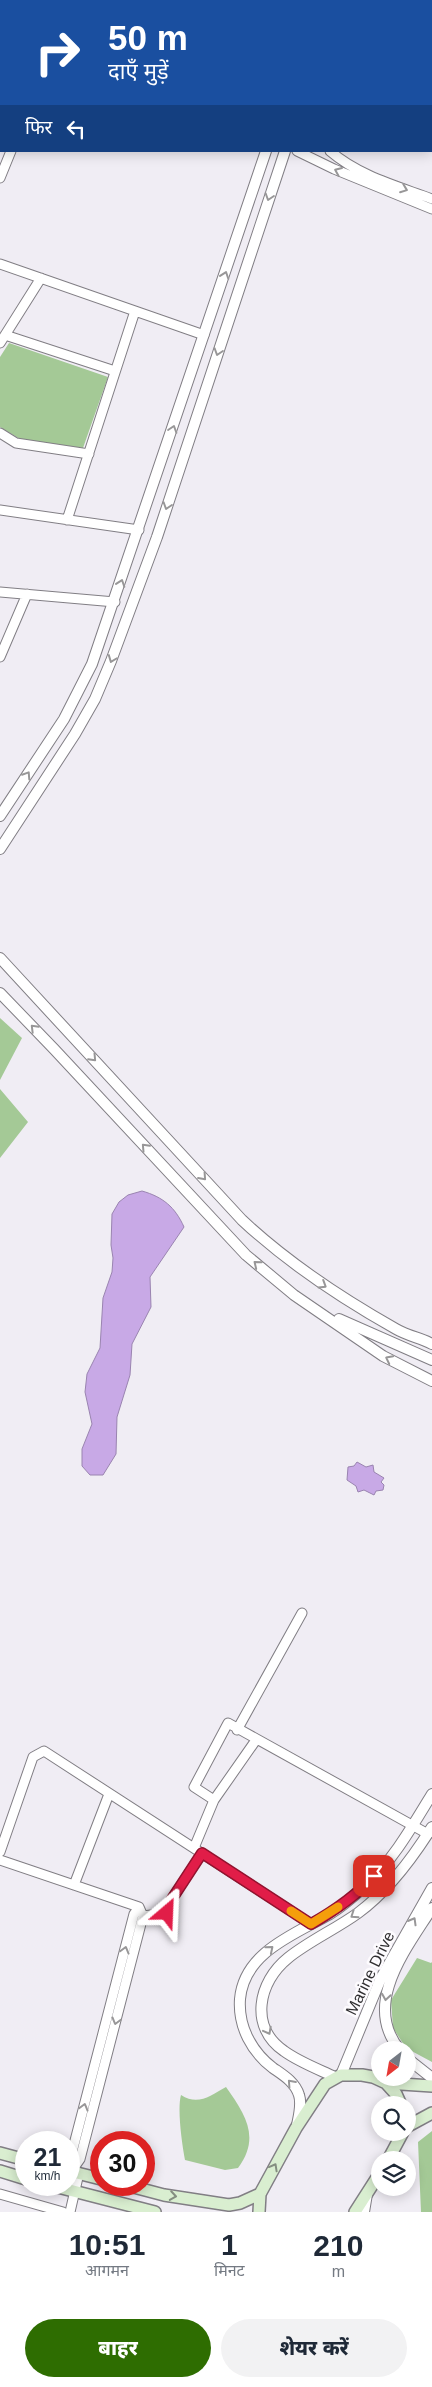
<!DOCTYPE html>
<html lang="hi">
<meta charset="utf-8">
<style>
:root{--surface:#fff;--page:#f2f2f3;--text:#1f2937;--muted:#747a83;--accent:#2e6d01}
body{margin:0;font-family:Arial,"Noto Sans Devanagari",sans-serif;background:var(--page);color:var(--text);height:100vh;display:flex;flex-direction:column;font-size:19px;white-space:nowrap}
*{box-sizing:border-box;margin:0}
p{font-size:16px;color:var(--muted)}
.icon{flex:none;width:28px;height:28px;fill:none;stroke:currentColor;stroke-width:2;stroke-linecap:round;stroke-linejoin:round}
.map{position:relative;height:2212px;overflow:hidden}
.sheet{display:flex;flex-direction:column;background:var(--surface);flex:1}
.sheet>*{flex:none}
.top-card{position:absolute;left:0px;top:0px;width:432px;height:152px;box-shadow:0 2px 12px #0003;background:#1a4fa0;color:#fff;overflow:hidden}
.needle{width:32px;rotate:211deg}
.tools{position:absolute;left:371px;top:2041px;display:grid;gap:10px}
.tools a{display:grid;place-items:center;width:45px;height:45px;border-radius:50%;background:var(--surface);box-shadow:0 2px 12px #0003;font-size:25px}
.speed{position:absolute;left:15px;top:2131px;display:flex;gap:10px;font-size:25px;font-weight:700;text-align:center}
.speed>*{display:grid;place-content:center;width:65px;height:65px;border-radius:50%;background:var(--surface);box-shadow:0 2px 12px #0003;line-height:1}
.speed small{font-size:12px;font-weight:400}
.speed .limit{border:8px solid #d22;background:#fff;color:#111}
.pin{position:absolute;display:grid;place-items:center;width:42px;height:42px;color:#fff;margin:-21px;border-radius:10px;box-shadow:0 2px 8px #0006}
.me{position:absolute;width:55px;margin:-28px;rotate:26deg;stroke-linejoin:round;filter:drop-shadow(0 0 4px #0008)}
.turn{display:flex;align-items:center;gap:18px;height:105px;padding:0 25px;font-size:22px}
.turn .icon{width:65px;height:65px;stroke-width:2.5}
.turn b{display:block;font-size:35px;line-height:42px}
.then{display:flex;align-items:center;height:48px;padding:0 25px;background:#0003;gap:10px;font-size:19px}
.eta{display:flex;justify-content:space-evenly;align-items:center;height:85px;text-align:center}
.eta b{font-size:30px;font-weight:800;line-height:35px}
.button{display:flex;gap:10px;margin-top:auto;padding:10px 25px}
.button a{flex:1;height:58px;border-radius:30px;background:var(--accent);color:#fff;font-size:20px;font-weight:800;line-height:58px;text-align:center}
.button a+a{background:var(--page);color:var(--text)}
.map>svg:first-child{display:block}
.green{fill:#a4c996}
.water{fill:#c8a9e6;stroke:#9a84b0}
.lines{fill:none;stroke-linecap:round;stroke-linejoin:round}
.minor-casing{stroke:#817e84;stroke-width:11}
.tertiary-casing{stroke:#817e84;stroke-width:12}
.secondary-casing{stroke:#817e84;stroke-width:14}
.minor{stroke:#fff;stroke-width:9}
.tertiary{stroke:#fff;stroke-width:10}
.secondary{stroke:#d9eed0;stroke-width:11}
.oneway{stroke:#989798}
.oneway2{stroke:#848e80}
.route-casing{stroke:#92132f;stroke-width:12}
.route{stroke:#e11d48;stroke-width:9}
.slow{stroke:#f59e0b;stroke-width:9}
.labels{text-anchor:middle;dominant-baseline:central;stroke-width:5;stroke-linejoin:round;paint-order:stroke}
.street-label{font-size:16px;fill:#302f31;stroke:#fdfbfe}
</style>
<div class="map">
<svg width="432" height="2212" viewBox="0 0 432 2212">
<rect width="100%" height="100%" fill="#f0edf4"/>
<path class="green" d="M9,343L108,377L83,448L20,439L0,427V357Z
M0,1018L22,1038L0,1080Z
M0,1089L28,1122L0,1158Z
M417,1958L431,1963L432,1962V2062L406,2048L393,2028L391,2000Z
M226,2087C245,2114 261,2137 238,2168L225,2170L185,2160C182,2144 177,2109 181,2095C198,2106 210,2096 226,2087Z
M432,2131V2212H421L418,2142Z"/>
<path class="water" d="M142,1191C163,1197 175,1207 184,1227L150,1277L151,1307L132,1344L130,1375L117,1417L116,1454L103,1475H90L82,1466V1449L92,1424L85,1392L87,1374L100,1348L103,1298L112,1272L113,1258L111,1245L112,1214L119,1202L128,1195Z
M357,1462L366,1467L373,1465L374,1472L384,1478L381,1482L384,1485L383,1490L376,1491L374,1495L364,1490L358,1492L356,1486L347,1480L348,1467L354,1466Z"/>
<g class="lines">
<g class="minor-casing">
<path id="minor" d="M327,1V0
M297,151L334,169L432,209
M330,151C359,176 397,186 432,199
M0,178L11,151
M0,264L204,335
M5,335L115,371
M0,343L41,278
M0,433L16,443L89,454
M0,510L139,530
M67,520L135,311
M0,592L115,602
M0,657L27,594
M237,1730L302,1613
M214,1800L194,1787L228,1723L428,1834
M194,1848L214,1800L256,1740
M0,1852L33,1757L44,1751L311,1924
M0,1860L139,1907L143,1916L80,2159L71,2172
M74,1885L109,1794
M143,1916L167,1913L170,1902L202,1853
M71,2171V2156L134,1914L139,1907
M0,2194L63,2212
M70,2212L79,2173"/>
</g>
<g class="tertiary-casing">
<path id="tertiary" d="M0,19L1,20
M0,34H1
M0,816L64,719L92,664L266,151
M0,849L75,734L95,699L111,661L157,537L285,151
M0,958L242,1220C289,1264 341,1298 396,1329C408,1336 421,1338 432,1344
M0,993L54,1049L246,1255L294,1295L383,1356L432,1381
M339,1319L432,1360
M400,2050C361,2004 407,1948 432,1908
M408,2059L432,2078
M341,2075L381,1978L432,1888
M335,2077C318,2069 299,2062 284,2051C249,2027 258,1982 288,1958C309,1941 336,1929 358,1913C388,1891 412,1859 432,1827
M297,2125C299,2115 302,2104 299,2095C295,2082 283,2075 273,2068C252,2052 238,2027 240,1999C244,1952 295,1934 330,1914C341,1907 353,1897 363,1888C392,1862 412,1827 432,1794
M364,2212L367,2194"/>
</g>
<g class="secondary-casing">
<path id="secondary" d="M386,2083L432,2086
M408,2126L432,2113
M0,2153L26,2160
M388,2160L403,2132
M0,2171L26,2179
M69,2171L101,2179
M50,2185L155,2212
M126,2185L164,2195L229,2205L240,2203L260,2194
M259,2212L260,2194L296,2128L325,2084L341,2075H362L373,2077L386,2083L396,2094L401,2105
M355,2212L380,2173"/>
</g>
<use href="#minor" class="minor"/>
<use href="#tertiary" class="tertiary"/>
<use href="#secondary" class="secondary"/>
</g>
<defs><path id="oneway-chevron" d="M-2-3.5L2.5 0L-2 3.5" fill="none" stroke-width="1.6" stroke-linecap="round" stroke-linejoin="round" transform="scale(1.25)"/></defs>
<g class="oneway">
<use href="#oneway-chevron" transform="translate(338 171) rotate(-157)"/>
<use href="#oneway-chevron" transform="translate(404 189) rotate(21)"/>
<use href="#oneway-chevron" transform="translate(269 197) rotate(108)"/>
<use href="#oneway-chevron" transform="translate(225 275) rotate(-71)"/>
<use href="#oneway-chevron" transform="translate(218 352) rotate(108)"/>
<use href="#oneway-chevron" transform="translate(173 429) rotate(-72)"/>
<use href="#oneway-chevron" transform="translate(167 506) rotate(108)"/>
<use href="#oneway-chevron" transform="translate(121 583) rotate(-71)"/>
<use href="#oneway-chevron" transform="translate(112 659) rotate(111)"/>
<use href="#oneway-chevron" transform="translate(27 775) rotate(-57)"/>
<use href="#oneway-chevron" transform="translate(34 1028) rotate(-135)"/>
<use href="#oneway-chevron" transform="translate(93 1058) rotate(47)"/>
<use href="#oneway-chevron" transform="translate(145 1147) rotate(-133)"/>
<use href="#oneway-chevron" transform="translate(203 1177) rotate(48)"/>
<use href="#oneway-chevron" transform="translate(257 1264) rotate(-141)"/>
<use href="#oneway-chevron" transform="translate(323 1285) rotate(32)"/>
<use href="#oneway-chevron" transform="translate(389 1359) rotate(-153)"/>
<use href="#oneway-chevron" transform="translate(354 1915) rotate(146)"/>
<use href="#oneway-chevron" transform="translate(413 1921) rotate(-60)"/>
<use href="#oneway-chevron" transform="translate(270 1949) rotate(-40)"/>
<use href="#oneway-chevron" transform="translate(125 1950) rotate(-75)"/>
<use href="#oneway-chevron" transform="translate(386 1997) rotate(99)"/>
<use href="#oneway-chevron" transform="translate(116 2021) rotate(105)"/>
<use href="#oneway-chevron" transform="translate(268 2031) rotate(62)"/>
<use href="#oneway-chevron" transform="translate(291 2083) rotate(-132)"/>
<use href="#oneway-chevron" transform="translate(84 2107) rotate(-75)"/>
</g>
<g class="oneway2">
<use href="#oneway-chevron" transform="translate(274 2167) rotate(-61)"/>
<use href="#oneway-chevron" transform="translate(173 2196) rotate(9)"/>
</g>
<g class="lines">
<g class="route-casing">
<path id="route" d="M167,1913L170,1902L202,1853L311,1924C334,1911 356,1896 374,1876"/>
</g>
<use href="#route" class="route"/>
<path class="slow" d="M291,1911L311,1924L338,1907"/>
</g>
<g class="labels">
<g class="street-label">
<text transform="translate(370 1973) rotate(-64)">Marine Drive</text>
</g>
</g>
</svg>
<div class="tools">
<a><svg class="needle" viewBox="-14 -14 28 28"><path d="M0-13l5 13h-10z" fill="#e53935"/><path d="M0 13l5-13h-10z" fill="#747a83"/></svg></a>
<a><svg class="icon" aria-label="search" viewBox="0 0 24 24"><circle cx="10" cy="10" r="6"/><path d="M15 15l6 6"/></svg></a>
<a><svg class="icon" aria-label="layers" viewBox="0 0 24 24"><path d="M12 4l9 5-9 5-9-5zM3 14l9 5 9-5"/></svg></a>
</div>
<div class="speed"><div>21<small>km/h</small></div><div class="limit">30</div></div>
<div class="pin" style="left:374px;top:1876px;background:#d93025"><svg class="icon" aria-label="arrive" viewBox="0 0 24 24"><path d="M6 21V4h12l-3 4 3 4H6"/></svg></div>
<svg class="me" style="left:167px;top:1913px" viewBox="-20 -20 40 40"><path d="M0-17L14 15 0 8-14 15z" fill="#e11d48" stroke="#fff" stroke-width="4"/></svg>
<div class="top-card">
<div class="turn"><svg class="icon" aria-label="right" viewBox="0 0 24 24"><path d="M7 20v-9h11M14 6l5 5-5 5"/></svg><div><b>50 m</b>दाएँ मुड़ें</div></div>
<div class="then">फिर<svg class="icon" aria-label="left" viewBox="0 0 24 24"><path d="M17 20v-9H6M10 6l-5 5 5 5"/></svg></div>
</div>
</div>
<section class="sheet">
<div class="eta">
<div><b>10:51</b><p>आगमन</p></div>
<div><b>1</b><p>मिनट</p></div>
<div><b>210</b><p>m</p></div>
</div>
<div class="button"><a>बाहर</a><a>शेयर करें</a></div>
</section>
